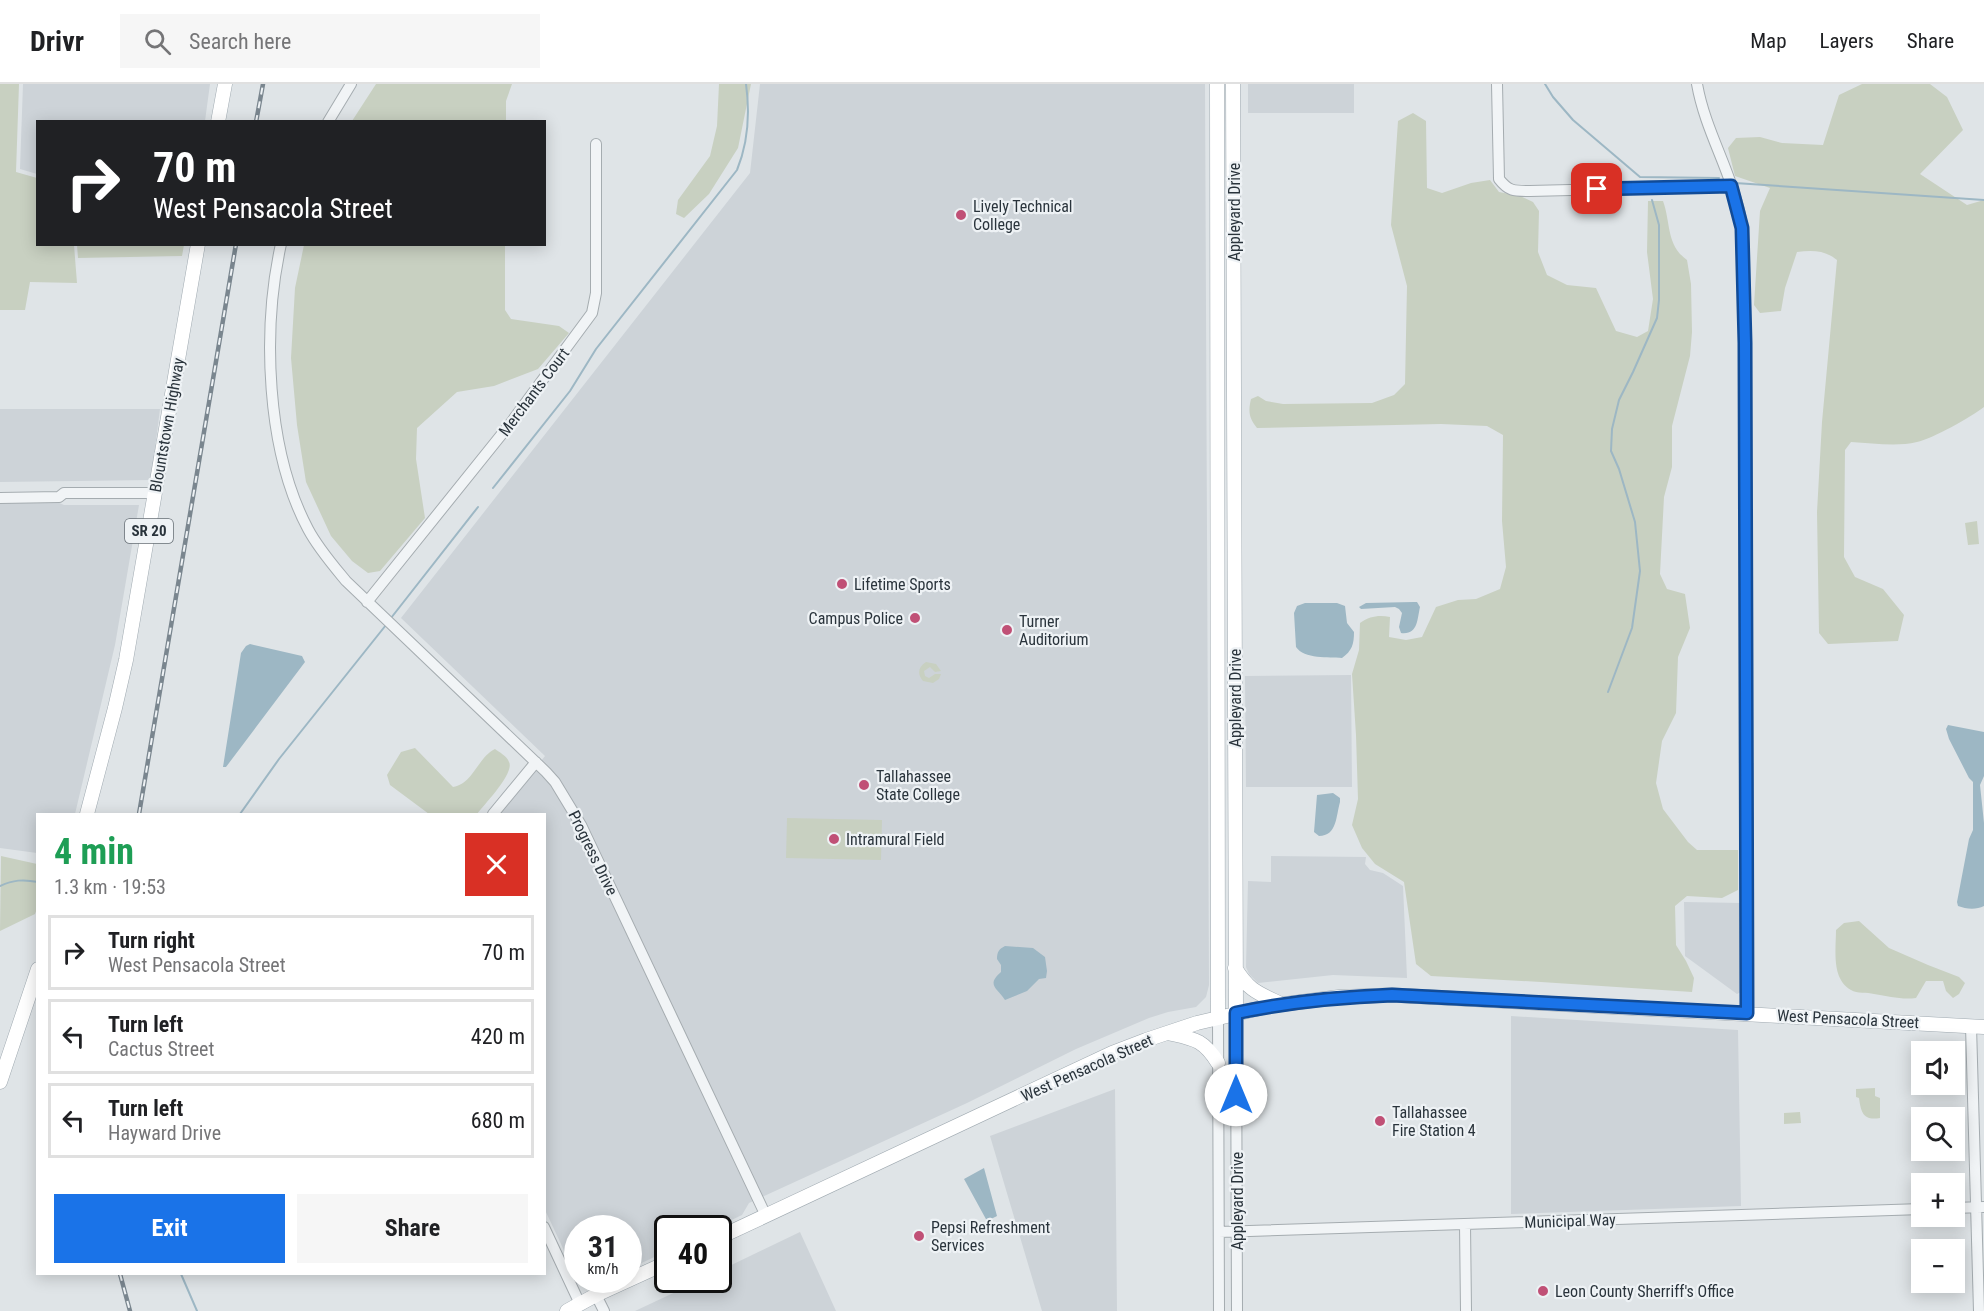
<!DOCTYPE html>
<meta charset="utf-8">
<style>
:root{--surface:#fff;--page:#f6f6f6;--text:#202124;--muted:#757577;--line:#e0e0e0;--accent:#1a73e8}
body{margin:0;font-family:"Roboto Condensed",sans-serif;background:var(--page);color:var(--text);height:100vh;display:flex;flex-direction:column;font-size:22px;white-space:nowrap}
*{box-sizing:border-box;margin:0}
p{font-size:20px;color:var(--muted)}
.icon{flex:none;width:33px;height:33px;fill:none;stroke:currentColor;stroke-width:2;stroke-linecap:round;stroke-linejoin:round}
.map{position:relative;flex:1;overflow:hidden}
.side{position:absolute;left:36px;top:729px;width:510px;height:462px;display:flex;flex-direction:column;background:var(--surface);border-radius:0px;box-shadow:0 3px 15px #0003}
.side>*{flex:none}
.top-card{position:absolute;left:36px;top:36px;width:510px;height:126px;border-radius:0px;box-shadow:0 3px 15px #0003;background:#202124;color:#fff;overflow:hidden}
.controls{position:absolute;left:1911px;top:957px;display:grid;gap:12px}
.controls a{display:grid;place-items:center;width:54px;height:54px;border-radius:0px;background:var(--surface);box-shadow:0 3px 15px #0003;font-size:30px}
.speed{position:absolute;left:564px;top:1131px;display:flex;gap:12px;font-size:30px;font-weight:700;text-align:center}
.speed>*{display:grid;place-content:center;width:78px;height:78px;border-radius:50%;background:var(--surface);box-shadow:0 3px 15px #0003;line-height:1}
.speed small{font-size:15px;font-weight:400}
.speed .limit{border:3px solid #111;border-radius:9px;background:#fff;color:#111}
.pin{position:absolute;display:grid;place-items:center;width:51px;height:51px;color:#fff;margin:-26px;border-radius:12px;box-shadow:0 3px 9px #0006}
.me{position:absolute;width:66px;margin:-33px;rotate:0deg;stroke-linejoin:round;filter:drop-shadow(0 0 4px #0008)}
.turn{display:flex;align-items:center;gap:21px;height:126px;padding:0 18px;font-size:27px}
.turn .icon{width:78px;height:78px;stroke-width:2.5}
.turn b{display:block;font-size:42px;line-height:51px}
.round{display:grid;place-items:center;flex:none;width:63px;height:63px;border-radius:0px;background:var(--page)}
.head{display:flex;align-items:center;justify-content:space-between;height:102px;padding:0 18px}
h1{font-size:36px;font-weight:700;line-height:45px;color:#1e9e55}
.cta{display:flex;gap:12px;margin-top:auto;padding:12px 18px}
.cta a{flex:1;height:69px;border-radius:0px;background:var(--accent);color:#fff;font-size:24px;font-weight:700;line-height:69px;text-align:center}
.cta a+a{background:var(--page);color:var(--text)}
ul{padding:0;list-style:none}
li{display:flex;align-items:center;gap:18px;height:75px;margin:0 12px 9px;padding:0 6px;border:3px solid var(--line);border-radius:0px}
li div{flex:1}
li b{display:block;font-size:22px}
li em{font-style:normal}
header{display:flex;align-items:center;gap:36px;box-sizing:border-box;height:84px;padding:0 30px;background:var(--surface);border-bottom:2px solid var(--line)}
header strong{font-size:28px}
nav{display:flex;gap:33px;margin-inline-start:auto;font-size:21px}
.search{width:420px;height:54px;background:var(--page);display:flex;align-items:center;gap:15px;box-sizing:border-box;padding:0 21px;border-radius:0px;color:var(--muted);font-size:22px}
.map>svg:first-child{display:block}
.built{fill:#cdd3d8}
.green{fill:#c8d0c1}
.water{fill:#9db7c4}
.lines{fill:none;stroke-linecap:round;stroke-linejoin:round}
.stream{stroke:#9db7c4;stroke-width:2}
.minor-casing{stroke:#a5acb0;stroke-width:12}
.major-casing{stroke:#a0aab1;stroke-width:15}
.minor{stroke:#f1f4f6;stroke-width:10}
.major{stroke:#fff;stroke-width:14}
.rail-casing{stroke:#7a868f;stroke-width:4.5}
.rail{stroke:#eef2f5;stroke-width:2;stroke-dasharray:7;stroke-linecap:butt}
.route-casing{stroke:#114b97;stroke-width:15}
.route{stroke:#1a73e8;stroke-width:10}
.poi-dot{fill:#c05076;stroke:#eef2f5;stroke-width:2}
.labels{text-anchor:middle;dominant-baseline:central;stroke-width:4.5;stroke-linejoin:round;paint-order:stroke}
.shield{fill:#eef2f5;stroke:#656d74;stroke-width:1.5}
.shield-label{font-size:15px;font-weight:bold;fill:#2a343c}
.poi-label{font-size:16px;fill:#2a343c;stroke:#eef2f5;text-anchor:start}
.street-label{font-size:16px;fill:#2a343c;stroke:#eef2f5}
</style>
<header>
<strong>Drivr</strong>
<div class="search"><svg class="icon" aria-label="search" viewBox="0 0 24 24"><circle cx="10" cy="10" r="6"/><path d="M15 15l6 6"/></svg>Search here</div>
<nav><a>Map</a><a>Layers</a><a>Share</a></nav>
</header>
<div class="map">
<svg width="1984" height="1227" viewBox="0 0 1984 1227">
<rect width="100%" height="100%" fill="#dfe4e7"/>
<path class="built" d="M23,0H210L205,37L38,38L37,90L20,85Z
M760,0H1205L1209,901L1206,913L1196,923L1168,928L1149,934L1076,965L967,1019L749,1119L742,1131L715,1144H668L667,1167L629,1185L628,1144H578L577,1194L545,1126L544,730H498L545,672L401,534L750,89Z
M1248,0H1354V29H1248Z
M0,325H160L151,396L0,398Z
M57,418L64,421H139L115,561L75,730H38L37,769L0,764V419Z
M1351,591L1352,703H1246L1245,592Z
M1271,772L1366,773L1365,780L1370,786L1383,789L1403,802L1407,894L1333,891L1258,899L1249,890L1246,883L1248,797L1271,798Z
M1684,818L1742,819L1741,908L1737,910L1685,872Z
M1511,932L1738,946L1741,1122L1511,1130Z
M1115,1005L1117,1227H1042L990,1052Z
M800,1148L836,1227H635L701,1196H718L719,1187Z"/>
<path class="green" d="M0,0H19L16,88L37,94L38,160L74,161L77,199L30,198L25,226H0Z
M376,0H512L506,17V37H352Z
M719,0H751L738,64L709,110L684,134L676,130L678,116L710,72L717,42Z
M1862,0H1930L1947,13L1963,46L1920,90L1967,121L1984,116V323C1971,333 1932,355 1917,358C1896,363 1873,359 1851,358L1845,366L1844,473L1855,493L1883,505L1904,531L1898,557L1828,560L1819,549L1817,428L1822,338L1837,176C1825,166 1812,166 1797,168L1785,204L1781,227L1760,229L1754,221L1760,127L1770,104L1735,92L1728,64L1736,54L1760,53L1782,59L1823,61L1839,11Z
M1413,29L1426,37L1427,104L1442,109L1471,99L1490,96L1499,108L1520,112L1533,118L1539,127L1538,168L1547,191L1567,201L1596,204L1616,247L1637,253L1648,247L1653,215L1647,168L1648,117H1663C1671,139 1666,161 1687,176L1691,200L1692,248L1690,272L1672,342V383L1664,413L1660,490L1667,505L1685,510L1690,544L1678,573L1676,629L1662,657L1656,699L1663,725L1688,758L1697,766H1738V806L1722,814L1687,812L1675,822L1676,861L1686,877L1694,894L1692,908L1541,898L1431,892L1416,880L1404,798L1375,780L1362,764L1352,741L1358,715L1356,651L1352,590L1359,566L1360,539C1370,532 1379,531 1390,533L1389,553L1406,556L1422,553L1436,523L1458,516L1476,515L1500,505L1506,483L1502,437L1503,351L1487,342L1441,340L1257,344C1249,334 1248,328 1251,315L1258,312L1266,317L1283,320L1372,319L1394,311L1405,300L1407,202L1391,141L1398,37Z
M77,161V160L184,161L182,172L78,174Z
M304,161H505V226L511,235L559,242L569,249L538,285L494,302L457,308L417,344L416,375L425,434L380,487L368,489L352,477L331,452L306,398L297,341L291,274L295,204Z
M1977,437L1979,460L1968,461L1965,439Z
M926,578L936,580L941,587L935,588L930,583L924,587L925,592L929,594L935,590H941L939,595L933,599L923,597C917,590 918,583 926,578Z
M415,664L453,703C473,700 478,673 495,665C499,668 507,672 509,678C515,689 484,721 477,730H429L390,701L387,691L401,668Z
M787,734L882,736L881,776L786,774Z
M1,772L37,780L38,822L35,830L0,847Z
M1859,837L1889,864L1928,881L1959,893L1965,899L1959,910L1953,914L1946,907L1943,897H1926L1916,914C1901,916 1889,912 1874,910C1867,908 1857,910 1851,906C1831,895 1836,865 1836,846L1844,839Z
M1875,1004V1012L1880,1014V1034C1863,1037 1861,1028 1859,1014L1856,1013V1005Z
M1800,1028L1801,1039L1784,1040V1029Z"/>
<path class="water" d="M1414,518H1417L1420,523C1417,536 1418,551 1401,549L1399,543L1402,529L1399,525L1395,523L1361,525L1359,523L1366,519Z
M1305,519H1337L1345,522L1347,539L1354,548C1354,560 1352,567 1342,574C1329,573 1304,575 1296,563L1294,529L1297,522Z
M250,560L302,572L305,578L226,683H223L241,569L246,562Z
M1948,641L1984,648V692L1980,701L1984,739V822C1976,826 1966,825 1958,822L1957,818L1969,755L1973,746V698L1969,694L1949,655L1946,645Z
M1333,709L1340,714V718C1336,732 1337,752 1319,752L1314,748L1317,711Z
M1005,862L1033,864L1045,873L1047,887L1046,894L1039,895L1027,907L1005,916C997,904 986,901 1001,888V881L997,875C997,868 999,865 1005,862Z
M984,1084L997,1132L987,1137L964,1095Z"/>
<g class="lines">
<path class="stream" d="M1545,0L1553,13L1573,36L1640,93L1719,94
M1735,99L1984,116
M493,404L570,307L596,265L737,86C748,59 750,29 746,0
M391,534L478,423
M1608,608L1632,544L1640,487L1635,438L1619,385L1611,367L1612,345L1619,316L1633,288L1657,234L1659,216V141L1652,116
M240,730L279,675L386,541
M0,802C13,796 23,795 38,798
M181,1190L197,1227"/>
<g class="minor-casing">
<path id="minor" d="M1497,0L1499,95C1509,108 1515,107 1530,107L1732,102
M1697,0C1705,46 1730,85 1740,130C1743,144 1743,158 1744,172L1747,929
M328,38L351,0
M281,160C262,246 266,366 308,445C318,464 332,480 346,497L546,688L555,698L581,741L766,1132
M0,414L59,413L64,409H156
M367,518L510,340L592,229L596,209V60
M493,730L536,678
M1236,929L1237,1227
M1218,933L1219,1227
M1971,942L1979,1227
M1954,1124L1984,1123
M1465,1140L1466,1227
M544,1143L580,1220
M1219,1148L1922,1125
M596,1211L604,1227"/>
</g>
<g class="major-casing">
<path id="major" d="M1217,0L1218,933
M1233,0L1236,929
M218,38L225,0
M87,730L115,624L126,576L198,160
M1235,884C1249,907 1258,909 1281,920
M1168,949C1194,955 1203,955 1218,979
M0,998L38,885
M718,1154L1112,969L1146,956L1197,939L1269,922L1339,913L1392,911L1984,943
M567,1227L596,1211L668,1178"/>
</g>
<use href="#minor" class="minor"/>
<use href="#major" class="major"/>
<g class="rail-casing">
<path id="rail" d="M256,38L263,0
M139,730L236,160
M120,1190L130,1227"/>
</g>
<use href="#rail" class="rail"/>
</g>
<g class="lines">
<g class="route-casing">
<path id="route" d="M1236,1011V929C1288,918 1338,913 1392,911L1747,929L1745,259L1742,144L1731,102L1597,105"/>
</g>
<use href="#route" class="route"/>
</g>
<g class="poi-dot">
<circle cx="961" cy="131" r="6"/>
<circle cx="842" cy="500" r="6"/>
<circle cx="915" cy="534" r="6"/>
<circle cx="1007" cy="546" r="6"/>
<circle cx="864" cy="701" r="6"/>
<circle cx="834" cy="755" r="6"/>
<circle cx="1380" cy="1037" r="6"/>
<circle cx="919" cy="1152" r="6"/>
<circle cx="1543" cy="1207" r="6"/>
</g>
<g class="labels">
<rect class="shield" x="125" y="435" width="48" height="24" rx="4.5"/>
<g class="shield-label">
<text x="149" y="447">SR 20</text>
</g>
<g class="poi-label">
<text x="973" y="122">Lively Technical<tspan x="973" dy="18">College</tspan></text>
<text x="854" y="500">Lifetime Sports</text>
<text x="903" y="534" text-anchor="end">Campus Police</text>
<text x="1019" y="537">Turner<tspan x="1019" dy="18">Auditorium</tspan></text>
<text x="876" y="692">Tallahassee<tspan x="876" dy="18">State College</tspan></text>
<text x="846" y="755">Intramural Field</text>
<text x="1392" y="1028">Tallahassee<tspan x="1392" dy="18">Fire Station 4</tspan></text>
<text x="931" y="1143">Pepsi Refreshment<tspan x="931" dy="18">Services</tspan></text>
<text x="1555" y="1207">Leon County Sherriff's Office</text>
</g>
<g class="street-label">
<text transform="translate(1234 128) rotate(-90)">Appleyard Drive</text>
<text transform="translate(534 308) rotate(-53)">Merchants Court</text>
<text transform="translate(167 341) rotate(-80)">Blountstown Highway</text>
<text transform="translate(1235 614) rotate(-90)">Appleyard Drive</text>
<text transform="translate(593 769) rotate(64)">Progress Drive</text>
<text transform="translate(1848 935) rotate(3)">West Pensacola Street</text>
<text transform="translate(1087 984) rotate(-24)">West Pensacola Street</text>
<text transform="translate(1237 1117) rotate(-90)">Appleyard Drive</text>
<text transform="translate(1570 1137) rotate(-2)">Municipal Way</text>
</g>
</g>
</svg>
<div class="controls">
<a><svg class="icon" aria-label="sound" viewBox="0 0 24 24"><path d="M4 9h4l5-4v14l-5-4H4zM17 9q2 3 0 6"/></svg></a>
<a><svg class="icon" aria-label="search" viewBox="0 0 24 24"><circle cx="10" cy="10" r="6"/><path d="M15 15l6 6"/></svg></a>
<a>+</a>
<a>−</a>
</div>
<div class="speed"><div>31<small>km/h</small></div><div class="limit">40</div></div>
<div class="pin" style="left:1597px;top:105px;background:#d93025"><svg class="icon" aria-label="arrive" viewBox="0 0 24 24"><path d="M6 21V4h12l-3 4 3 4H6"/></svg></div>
<svg class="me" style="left:1236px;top:1011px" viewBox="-20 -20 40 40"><circle r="19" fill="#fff"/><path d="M0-13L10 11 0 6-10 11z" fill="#1a73e8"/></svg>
<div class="top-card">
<div class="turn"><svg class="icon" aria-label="right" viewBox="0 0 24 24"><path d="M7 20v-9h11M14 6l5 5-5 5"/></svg><div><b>70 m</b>West Pensacola Street</div></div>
</div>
<section class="side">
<div class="head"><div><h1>4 min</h1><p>1.3 km · 19:53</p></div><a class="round" style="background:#d93025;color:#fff"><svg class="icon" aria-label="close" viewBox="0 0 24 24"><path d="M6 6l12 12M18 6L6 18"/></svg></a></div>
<ul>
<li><svg class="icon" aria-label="right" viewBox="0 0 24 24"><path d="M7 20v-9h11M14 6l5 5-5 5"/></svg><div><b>Turn right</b><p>West Pensacola Street</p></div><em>70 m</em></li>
<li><svg class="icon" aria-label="left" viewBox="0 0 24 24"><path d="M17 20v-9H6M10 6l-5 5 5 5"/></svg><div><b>Turn left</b><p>Cactus Street</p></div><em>420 m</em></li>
<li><svg class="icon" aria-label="left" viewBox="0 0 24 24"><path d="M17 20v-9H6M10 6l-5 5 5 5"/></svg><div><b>Turn left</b><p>Hayward Drive</p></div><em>680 m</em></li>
</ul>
<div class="cta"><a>Exit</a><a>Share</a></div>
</section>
</div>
